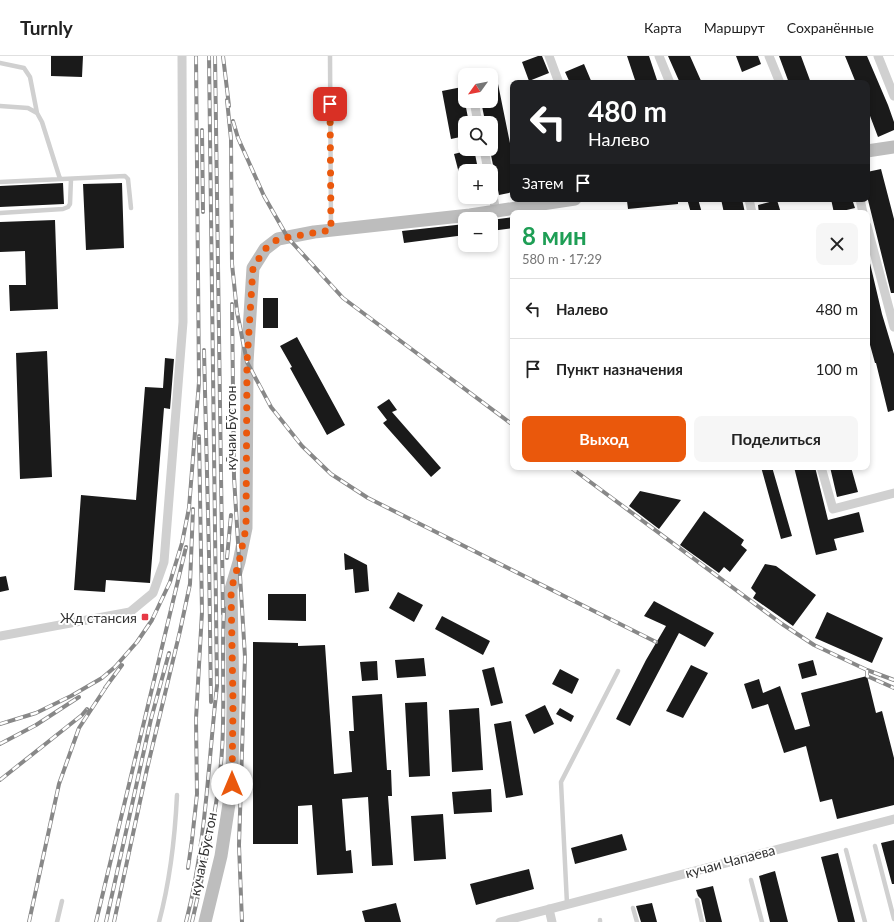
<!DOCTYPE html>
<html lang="ru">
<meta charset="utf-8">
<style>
:root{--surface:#fff;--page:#f6f6f6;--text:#222;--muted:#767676;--line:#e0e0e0;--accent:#ea580c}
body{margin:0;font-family:Lato,sans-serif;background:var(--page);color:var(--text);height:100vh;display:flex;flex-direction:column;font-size:15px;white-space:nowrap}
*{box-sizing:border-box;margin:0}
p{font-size:13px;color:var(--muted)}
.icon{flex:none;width:22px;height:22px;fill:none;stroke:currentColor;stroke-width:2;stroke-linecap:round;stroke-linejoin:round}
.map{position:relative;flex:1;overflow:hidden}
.panel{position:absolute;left:510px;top:154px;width:360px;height:260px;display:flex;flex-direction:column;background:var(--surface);border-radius:8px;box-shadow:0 2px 6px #0003}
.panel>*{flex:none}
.hud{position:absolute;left:510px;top:24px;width:360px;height:122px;border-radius:8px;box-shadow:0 2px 6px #0003;background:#202124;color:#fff;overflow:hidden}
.needle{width:26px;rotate:237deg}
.fabs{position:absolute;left:458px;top:12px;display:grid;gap:8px}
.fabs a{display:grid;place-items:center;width:40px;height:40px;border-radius:8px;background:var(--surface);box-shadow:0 2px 6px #0003;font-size:20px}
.pin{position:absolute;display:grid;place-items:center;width:34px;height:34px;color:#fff;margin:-17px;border-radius:8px;box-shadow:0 2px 6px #0006}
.me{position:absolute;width:44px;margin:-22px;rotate:0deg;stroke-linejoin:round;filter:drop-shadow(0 0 3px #0008)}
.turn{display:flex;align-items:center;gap:14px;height:84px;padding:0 12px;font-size:18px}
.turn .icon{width:52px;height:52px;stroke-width:2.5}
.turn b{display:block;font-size:28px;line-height:34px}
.then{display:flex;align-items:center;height:38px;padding:0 12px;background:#0003;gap:8px;font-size:15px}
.round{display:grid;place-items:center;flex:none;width:42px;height:42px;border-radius:8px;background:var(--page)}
.summary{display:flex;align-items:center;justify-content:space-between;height:68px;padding:0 12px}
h1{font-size:24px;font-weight:700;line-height:30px;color:#1e9e55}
.cta{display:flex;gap:8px;margin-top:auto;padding:8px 12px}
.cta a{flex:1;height:46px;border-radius:8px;background:var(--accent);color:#fff;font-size:16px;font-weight:700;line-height:46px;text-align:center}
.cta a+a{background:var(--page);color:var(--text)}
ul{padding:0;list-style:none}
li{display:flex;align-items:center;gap:12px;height:60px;padding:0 12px;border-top:1px solid var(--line)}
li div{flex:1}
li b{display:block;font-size:15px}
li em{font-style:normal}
header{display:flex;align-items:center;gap:24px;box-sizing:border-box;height:56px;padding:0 20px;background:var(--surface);border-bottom:1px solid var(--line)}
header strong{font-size:19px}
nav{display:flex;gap:22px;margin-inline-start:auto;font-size:14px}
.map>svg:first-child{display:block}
.building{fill:#1a1a1a}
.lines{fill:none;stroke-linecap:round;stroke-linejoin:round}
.lane{stroke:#d0d0d0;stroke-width:4.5}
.street{stroke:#d0d0d0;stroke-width:9}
.secondary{stroke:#bdbdbd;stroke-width:13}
.rail-casing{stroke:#888;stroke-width:4}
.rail{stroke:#fff;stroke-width:2.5;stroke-dasharray:8;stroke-linecap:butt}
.route{stroke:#ea580c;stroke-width:7;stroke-dasharray:0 12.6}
.poi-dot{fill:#e63946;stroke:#fff;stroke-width:1.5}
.labels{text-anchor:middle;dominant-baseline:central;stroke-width:4;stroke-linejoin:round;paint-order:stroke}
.street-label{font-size:14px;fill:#333;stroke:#fff}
.poi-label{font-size:14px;fill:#333;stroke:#fff;text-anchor:end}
</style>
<header>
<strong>Turnly</strong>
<nav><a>Карта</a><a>Маршрут</a><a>Сохранённые</a></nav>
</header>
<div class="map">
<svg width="894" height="866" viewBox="0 0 894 866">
<rect width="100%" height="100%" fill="#fff"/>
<path class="building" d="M51,0H83L82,21L51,20Z
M538,0H542L549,17L529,25L522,6Z
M627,0H649L658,27H636Z
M668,0H690L702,27H680Z
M736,0H758L761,8L742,16Z
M779,0H801L811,27H789Z
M845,0H867L888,49L894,66V74L878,81L867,52V27H856Z
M584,8L592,27H570L565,16Z
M497,23L513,102V136L499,139L490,94L491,63L485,65L481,45H491V24Z
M462,31L469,67H465V80L451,83L442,35Z
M474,93L478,113L465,115V129H462L454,98Z
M881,113L894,163V237H891L867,140V116Z
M63,127L64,148L0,151V130Z
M122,127L124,192L86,194L83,128Z
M646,143H678V148L628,153L627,145Z
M687,143H698L702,157H691Z
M721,143H742L745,157H724Z
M831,143H852L855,152L834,157Z
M777,144L781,157H759L758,149Z
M513,161V172L491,175V164Z
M55,164L58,253L10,255L9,229H26L25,195L0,196V166Z
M465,168V179L404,187L402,175Z
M867,203H869L882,258L894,298V354L888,356L876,307H875L867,278Z
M263,242H278V272H263Z
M297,281L345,369L327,379L290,312L292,311L280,290Z
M47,295L52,421L20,423L16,297Z
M165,302L174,303L170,353L164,352L150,527L106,524L105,536L74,534L81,439L136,444L145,331L163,332Z
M389,343L397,354L392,356L441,412L431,421L383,367L387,364L377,351Z
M761,411H772L792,480L781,483Z
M794,411H815L828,464L859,456L864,476L834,483L837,494L816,499Z
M830,411H851L858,436L837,441Z
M640,435L681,444L659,473L629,450Z
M704,455L744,484L741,489L747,494L730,516L724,511L719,517L680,489Z
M344,497L367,509L369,535L355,537L353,513L345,514Z
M765,508L776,510L816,539L793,570L753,542L756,537L751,532Z
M6,520L9,534L0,536V521Z
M398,536L423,549L414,566L389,552Z
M268,538H306V565L268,564Z
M654,545L714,577L705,591L679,577L630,670L616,663L646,604L666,570L644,560Z
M827,556L883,582L872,607L815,582Z
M442,560L490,585L483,599L435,573Z
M253,586L298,587V590L325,589L334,718L352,716L349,675H354L352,640L382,638L387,714H391L392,740H388L393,809L372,810L368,741L342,743L346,795L351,794L353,817L317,819L312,749L298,750V788H253Z
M424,602L426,620L397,622L395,604Z
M813,604L817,619L802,623L798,608Z
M377,605L378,624L362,625L360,606Z
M691,609L708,617L683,662L666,655Z
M494,611L503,647L491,650L482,614Z
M560,613L579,623L572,638L552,628Z
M867,620L876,657L882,655L894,702V749L837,763L832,743L820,746L806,690L784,697L768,648L752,653L744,628L759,623L763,637L780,630L795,674L810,670L801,637Z
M427,646L430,720L409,721L405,647Z
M545,649L554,668L534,678L525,659Z
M479,652L483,714L452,716L449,654Z
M560,652L574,660L571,666L556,658Z
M511,665L523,739L506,742L494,668Z
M491,733L492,756L454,758L452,736Z
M443,758L446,803L414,805L411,760Z
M622,778L627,794L575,808L571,792Z
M894,784V828H892L881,787Z
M838,797L855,866H838L821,801Z
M529,813L534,833L476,849L470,828Z
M775,815L788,866H770L759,820Z
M713,830L722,866H706L701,843L698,840L696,834Z
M396,847L401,866H365L362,855Z
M652,847L657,866H641L636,850Z"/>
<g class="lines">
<path class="lane" d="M330,0L331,173
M0,7L24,12L30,21L37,57
M0,50L28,52L37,57L42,66L60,123
M0,126L125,120L128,123L131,152
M0,157L63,153L68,151L70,148L71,123
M875,790L894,863
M846,794L865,866
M751,824L762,866
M697,844L702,866
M567,848L561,726L618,615
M633,852L637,866
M600,864V866
M57,866L62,845
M159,866C170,825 175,781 177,739"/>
<path class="street" d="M549,0L559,27
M659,0L670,27
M769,0L780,27
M878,0L894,40
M474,45L478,67
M484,93L488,115
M491,129L496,156
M749,143L752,157
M860,143L863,157
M867,170L894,271
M821,411L833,453L894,437
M0,580L130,556L153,537L164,506L183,266L182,0
M549,853L552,866
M500,866L894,763"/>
<path class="secondary" d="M867,95L894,91
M205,866L221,800L232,728L233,647L231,533L239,506L246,472L247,306L253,212L265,193L278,183L314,176L470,159L575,143"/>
<g class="rail-casing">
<path id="rail" d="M215,0L223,558
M223,0L229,50
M227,44L231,83L232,208L237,256L247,306L271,351L302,390L331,418L368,442L656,586
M233,65L238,82L264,140L288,182L343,242L513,369
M202,74L203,156
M232,248L234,421L245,601L239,789L242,866
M204,294L209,499L211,646
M570,411L782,568L814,589L867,614L894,624
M227,502L231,459
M867,614V620L894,632
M105,632L122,609
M0,668L36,657L71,640L102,622L115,611L137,586L152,564L170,526L182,487L189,452L199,326L196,0
M0,688L36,669L79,641
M0,724L82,659L87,653
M188,812L192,784L197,738L196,663L202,556L199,380
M29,866L59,728L79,672L108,628
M96,866L186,491
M106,866L151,663L169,597
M114,866L147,713L180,575L190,528L193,453
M186,866C206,789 208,708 217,630L209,0
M192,866C204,814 216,761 221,707C226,656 221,604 224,552"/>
</g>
<use href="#rail" class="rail"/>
</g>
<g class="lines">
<path class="route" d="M232,728L233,647L231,534L239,506L246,472L247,306L253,212L265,193L278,183L331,174L330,48"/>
</g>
<rect class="poi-dot" x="141" y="557" width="8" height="8" rx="2"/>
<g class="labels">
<g class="street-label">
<text transform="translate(230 372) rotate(-90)">кӯчаи Бӯстон</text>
<text transform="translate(203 798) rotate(-78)">кӯчаи Бӯстон</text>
<text transform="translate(730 805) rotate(-15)">кучаи Чапаева</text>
</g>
<g class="poi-label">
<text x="137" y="561">Жд стансия</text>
</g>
</g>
</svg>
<div class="fabs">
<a><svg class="needle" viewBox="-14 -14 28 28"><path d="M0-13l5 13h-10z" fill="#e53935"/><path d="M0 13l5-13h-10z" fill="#767676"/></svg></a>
<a><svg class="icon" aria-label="search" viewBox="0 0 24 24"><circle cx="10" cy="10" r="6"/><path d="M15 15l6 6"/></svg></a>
<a>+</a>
<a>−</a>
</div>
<div class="pin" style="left:330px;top:48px;background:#d93025"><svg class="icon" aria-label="arrive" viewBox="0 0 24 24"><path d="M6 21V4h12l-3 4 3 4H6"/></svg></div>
<svg class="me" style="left:232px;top:728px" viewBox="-20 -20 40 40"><circle r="19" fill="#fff"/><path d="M0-13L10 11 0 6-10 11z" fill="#ea580c"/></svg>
<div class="hud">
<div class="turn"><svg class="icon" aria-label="left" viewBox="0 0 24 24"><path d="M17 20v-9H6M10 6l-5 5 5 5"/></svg><div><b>480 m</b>Налево</div></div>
<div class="then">Затем<svg class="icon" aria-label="arrive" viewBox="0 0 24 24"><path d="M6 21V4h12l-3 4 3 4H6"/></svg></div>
</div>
<section class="panel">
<div class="summary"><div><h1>8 мин</h1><p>580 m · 17:29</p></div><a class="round"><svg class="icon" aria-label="close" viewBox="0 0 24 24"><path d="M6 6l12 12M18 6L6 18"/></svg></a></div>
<ul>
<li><svg class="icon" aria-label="left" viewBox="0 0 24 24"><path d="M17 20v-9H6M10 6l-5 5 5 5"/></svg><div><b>Налево</b></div><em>480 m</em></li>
<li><svg class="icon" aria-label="arrive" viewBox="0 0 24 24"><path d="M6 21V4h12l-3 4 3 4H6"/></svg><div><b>Пункт назначения</b></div><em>100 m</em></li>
</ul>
<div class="cta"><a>Выход</a><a>Поделиться</a></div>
</section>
</div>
